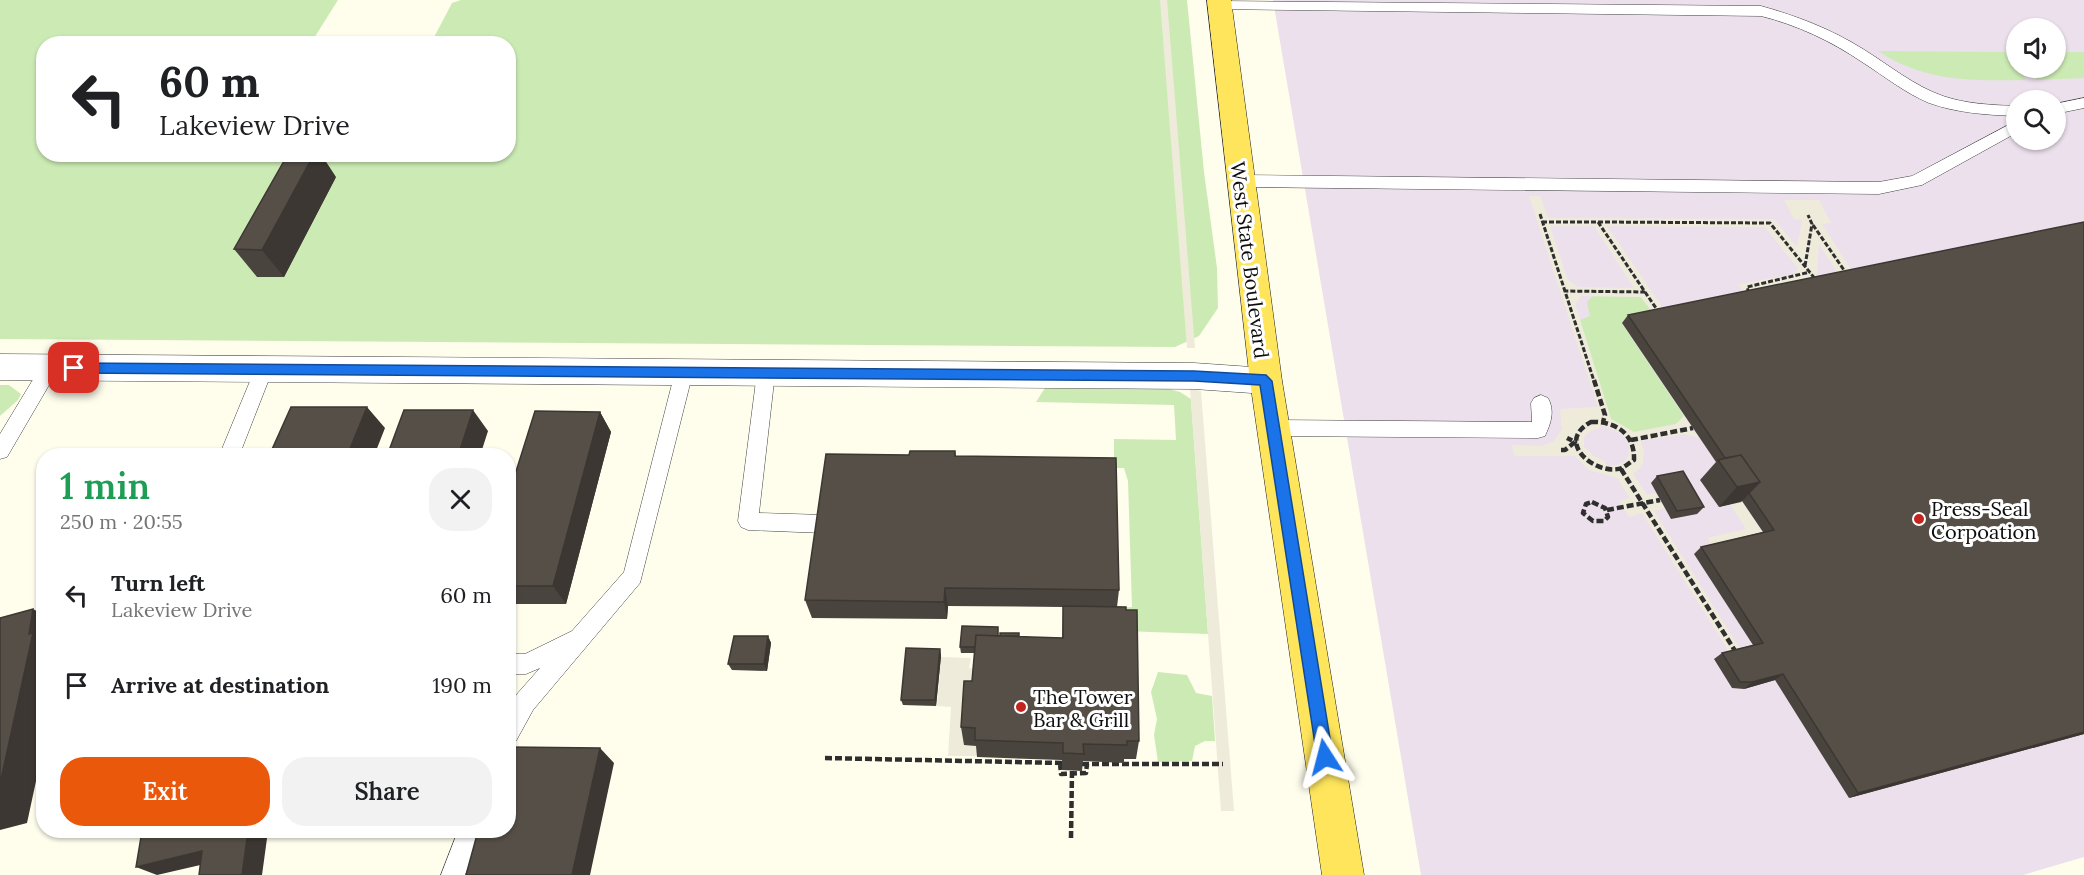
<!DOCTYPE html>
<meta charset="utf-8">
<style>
:root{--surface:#fff;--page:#f2f2f2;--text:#202124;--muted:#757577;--accent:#ea580c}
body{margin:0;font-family:Lora,serif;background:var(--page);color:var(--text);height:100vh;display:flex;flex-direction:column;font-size:22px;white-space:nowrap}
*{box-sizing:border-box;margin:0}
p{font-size:20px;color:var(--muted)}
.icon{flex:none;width:33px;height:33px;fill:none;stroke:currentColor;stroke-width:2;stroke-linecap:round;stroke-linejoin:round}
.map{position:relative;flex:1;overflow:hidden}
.side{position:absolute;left:36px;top:448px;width:480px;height:390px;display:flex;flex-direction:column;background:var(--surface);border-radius:24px;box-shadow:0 2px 4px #0004}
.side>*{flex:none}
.hud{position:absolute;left:36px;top:36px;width:480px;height:126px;border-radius:24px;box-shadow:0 2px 4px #0004;background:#fff;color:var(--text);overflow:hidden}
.tools{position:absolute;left:2006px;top:18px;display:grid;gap:12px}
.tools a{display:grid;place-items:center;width:60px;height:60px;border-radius:50%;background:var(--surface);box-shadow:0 2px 4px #0004;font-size:30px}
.pin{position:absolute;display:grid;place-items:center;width:51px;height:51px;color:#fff;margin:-26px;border-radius:12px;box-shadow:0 3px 9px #0006}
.me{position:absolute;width:66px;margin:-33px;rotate:351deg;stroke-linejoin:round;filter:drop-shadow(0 0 4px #0008)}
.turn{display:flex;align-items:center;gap:21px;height:126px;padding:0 24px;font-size:27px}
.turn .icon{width:78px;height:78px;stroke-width:2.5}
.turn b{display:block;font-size:42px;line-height:51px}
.round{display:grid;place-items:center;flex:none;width:63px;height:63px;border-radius:24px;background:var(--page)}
.summary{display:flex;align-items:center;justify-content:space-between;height:102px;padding:0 24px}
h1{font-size:36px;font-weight:600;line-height:45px;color:#1e9e55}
.button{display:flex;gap:12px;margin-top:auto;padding:12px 24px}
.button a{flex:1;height:69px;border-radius:24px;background:var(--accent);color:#fff;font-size:24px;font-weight:600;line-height:69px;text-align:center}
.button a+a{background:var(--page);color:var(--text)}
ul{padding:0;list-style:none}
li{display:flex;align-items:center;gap:18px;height:90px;padding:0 24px}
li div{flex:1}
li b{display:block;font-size:22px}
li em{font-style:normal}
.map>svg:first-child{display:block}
.industrial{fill:#ece0ec;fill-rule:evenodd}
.green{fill:#ccebb4}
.plaza{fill:#efebdb;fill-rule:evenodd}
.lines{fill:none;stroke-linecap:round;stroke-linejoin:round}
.lane-casing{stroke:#404040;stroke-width:1}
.street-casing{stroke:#404040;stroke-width:1}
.primary-casing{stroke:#1e1e1e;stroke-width:1}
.path-far1{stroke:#2f2f2f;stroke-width:3;stroke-dasharray:5 2;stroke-linecap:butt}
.path{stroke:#2f2f2f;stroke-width:4.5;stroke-dasharray:7 3;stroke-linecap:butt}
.lane{fill:#fff;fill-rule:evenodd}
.street{fill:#fff;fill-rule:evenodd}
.primary{fill:#ffe55c;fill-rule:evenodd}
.wall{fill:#4a443e}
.shaded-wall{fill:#3c3732}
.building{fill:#564f48;stroke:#3c3732;stroke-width:1.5}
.route{fill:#1a73e8;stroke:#114b97;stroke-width:1.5}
.poi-dot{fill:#c3241e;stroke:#fff;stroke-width:2}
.labels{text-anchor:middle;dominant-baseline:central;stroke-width:6;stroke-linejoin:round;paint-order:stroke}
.street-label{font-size:20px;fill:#0d0d0d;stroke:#fff}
.poi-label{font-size:20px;fill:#0d0d0d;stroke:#fff;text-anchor:start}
</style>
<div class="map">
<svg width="2084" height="875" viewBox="0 0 2084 875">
<rect width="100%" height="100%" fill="#fffdec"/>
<path class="industrial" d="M1273,0H2084V857L2023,875H1421ZM2016,28H2055V68H2016ZM2016,100H2055V140H2016Z"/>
<path class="green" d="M0,0H338L311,43L44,44V154H508V44L431,43L452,3L461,0H1187L1204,172L1217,268L1218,308L1199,336L1175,347L0,339Z
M1878,51L2005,52L2026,80C1973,81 1924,82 1878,51Z
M2055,52H2084V78L2037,80L2027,68H2055Z
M1593,296L1641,297L1655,316L1622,324L1684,416L1679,423L1634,432L1611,419L1580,320L1590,316L1587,302Z
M0,385H9L21,394L18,400L0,416Z
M1045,388L1169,389L1180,392L1191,399L1208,634L1123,631L1117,608L1132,607L1128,481L1124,468H1114V439L1176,440L1174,405L1036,402Z
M1158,672L1187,675L1196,693L1212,696L1215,741H1205L1195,746L1192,761L1158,762L1154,735L1157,719L1151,692Z"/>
<path class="plaza" d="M1160,0H1167L1195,348H1187Z
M1529,196H1540L1548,218L1774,219L1797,247L1802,220L1794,219L1784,200H1819L1831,223L1822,224L1855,276L1841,278L1819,244L1817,275L1823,282L1746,298L1739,284L1795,274L1798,268L1765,227L1607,226L1667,314L1655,316L1641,297L1581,296L1575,304L1611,419L1634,432L1675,425L1684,416L1699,438L1685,434L1641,441L1644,452L1643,462L1640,468L1633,474L1647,495L1656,493L1665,508L1654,511L1742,652L1731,655L1642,513L1629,517L1619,501L1630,498L1617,478L1589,470L1575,456H1514L1512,445L1542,446L1554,441L1562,429L1560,409L1598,407ZM1550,226H1594L1634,288L1578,287L1568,280ZM1600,425L1619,432L1625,438L1629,446V455L1624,462L1618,465L1606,466L1605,461L1593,456L1584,446V437L1592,430L1598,429Z
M1190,389L1201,391L1234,811H1221Z
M1742,501L1766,537L1714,549L1707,538L1746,529L1730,504Z
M941,657L971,658L969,668L977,669V756H948L951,707L937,706Z"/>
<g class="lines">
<g class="lane-casing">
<path id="lane" d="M1219,1L1761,6C1797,16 1831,29 1863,49C1889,65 1914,86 1943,96C1966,104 1992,105 2016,106V116C1987,115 1957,113 1929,103C1905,93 1884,76 1862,62C1831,41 1797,25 1761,16L1214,9L1212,6Z
M2084,98V108L2055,114V104Z
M2016,121V133L1922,185L1879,194L1239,187L1233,185L1231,181L1233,177L1239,175L1879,182L1912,176Z
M50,361L57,363L59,368L7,457L0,459V434L43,363Z
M264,362L271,364L273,369L239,456H219L255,369L257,364Z
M684,365L691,367L693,372L640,583L533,710L516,741L508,744V710L517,694L540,668L526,674H508V654H525L572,631L624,572L675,372L677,367Z
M766,366L773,368L775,373L759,513L824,515L831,518L834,524L831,530L824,533L748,530L741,527L738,521L757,373L759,368Z
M1541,395L1548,398C1555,411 1551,423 1545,436L1538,438L1273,436L1266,434L1263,428L1266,422L1273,420L1532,422L1531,403L1534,398Z
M458,831H482L465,875H441Z"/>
</g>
<g class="street-casing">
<path id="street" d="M0,354L1194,363L1266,368L1277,372L1282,381L1277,390L1266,394L1194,389L0,380Z"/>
</g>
<g class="primary-casing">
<path id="primary" d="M1207,0H1231L1282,381L1364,875H1322L1250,381Z"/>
</g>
<path class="path-far1" d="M1540,214L1594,381
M1542,222H1598L1645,292L1564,291
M1598,222L1770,223L1816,280
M1813,225L1846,273
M1805,266L1812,224L1808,215
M1645,292L1658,311
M1749,293L1747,287L1810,272"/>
<path class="path" d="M1594,380L1605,415L1603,422
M1591,422C1616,421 1635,434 1634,460C1630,462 1626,466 1622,468C1597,477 1553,442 1591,422Z
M1631,440L1693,428
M1561,450H1565L1575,442L1567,438
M1621,469L1737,654
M1592,502L1605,508L1608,517L1604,521H1593L1583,513L1586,504Z
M1607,510L1660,500
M825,758L1062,763
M1060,763L1061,774L1086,773L1087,764
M1082,764H1223
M1071,838L1072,771"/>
<use href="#lane" class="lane"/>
<use href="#street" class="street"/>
<use href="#primary" class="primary"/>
</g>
<path class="wall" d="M336,177L284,277H257L234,249Z
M1628,315L2084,734L1849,798L1775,680L1744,689L1732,688L1714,659L1722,653L1753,645L1694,554L1701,547L1763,532L1742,501L1719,507L1700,480L1716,462L1622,323Z
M600,412L611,432L566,604H508V497Z
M955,451L956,456L1119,590L1117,607L1139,741L1136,759H1124V763L1083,761L1082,771L1062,770V760L977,757L976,746L964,745L961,727L972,681L975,653H961L960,647L998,636L1062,638L1063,607L948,606L947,619L812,618L805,600Z
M1657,476L1704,507L1697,514L1671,519L1651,483Z
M768,636L771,643L767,671L732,670L728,664Z
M940,649L941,656L936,706L903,705L901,700Z"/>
<path class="shaded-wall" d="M314,154H321L336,177L284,277L262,250Z
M367,407L385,428L374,456H347Z
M473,410L488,431L480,456H458Z
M600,412L611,432L566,604L553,586Z
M1760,482L1741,502L1719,507L1737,487Z
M945,588L948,606L947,619L944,602Z
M33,609L44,615V744L27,823L0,830V784L29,634Z
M768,636L771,643L767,671L764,664Z
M940,649L941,656L936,706L935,700Z
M1783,674L1775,680L1744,689L1752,682Z
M2084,732V734L1849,798L1858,793Z
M600,748L614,763L590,875H572Z
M248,831H268L262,875H242Z
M202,851L222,860L157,875L136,867Z"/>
<path class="building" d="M288,154H314L262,250L234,249Z
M2084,222V732L1858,793L1783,674L1752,682H1740L1722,653L1763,643L1701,547L1774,530L1749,493L1760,482L1741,455L1725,458L1628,315Z
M291,407H367L347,456H269Z
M404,410H473L458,456H387Z
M535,411L600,412L553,586H508V497Z
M910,451H955V456L1116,458L1119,590L945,588L944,602L805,600L826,454L909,455Z
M1741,455L1760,482L1737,487L1718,460Z
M1683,471L1704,507L1677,511L1657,476Z
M1063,606L1126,607V610H1137L1139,741H1127V745L1083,744L1084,754L1063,753V743L975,740V728L961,727L964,681H972L976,635L1063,638Z
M33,609L29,634L33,633L0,784V618Z
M962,626L998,627V636L976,635L975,647H960Z
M1000,633H1019V636H1000Z
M734,636H768L764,664H728Z
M906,648L940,649L935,700H901Z
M508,747L600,748L572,875H466L478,831H508Z
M142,831H248L242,875H199L202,851L136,867Z"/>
<path class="route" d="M74,363L1194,371L1266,375L1272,381L1333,757L1330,763L1325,765L1319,763L1317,757L1260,385L1194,381L74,373L67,368Z"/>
<g class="poi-dot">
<circle cx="1919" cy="519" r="6"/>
<circle cx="1021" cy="707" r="6"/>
</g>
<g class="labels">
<g class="street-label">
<text transform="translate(1250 260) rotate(83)">West State Boulevard</text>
</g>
<g class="poi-label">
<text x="1931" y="508">Press-Seal<tspan x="1931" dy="23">Corpoation</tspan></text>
<text x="1033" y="696">The Tower<tspan x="1033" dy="23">Bar &amp; Grill</tspan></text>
</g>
</g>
</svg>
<div class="tools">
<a><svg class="icon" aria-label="sound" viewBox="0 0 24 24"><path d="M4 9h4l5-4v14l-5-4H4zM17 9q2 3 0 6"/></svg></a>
<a><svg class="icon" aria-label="search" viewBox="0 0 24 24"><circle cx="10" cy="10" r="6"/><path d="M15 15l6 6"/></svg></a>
</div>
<div class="pin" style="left:74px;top:368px;background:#d93025"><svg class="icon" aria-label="arrive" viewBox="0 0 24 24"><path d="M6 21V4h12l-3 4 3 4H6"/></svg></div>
<svg class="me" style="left:1325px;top:757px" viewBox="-20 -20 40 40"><path d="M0-17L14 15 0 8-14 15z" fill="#1a73e8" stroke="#fff" stroke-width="4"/></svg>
<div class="hud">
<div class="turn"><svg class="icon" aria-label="left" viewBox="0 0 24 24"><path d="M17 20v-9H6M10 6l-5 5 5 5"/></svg><div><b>60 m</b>Lakeview Drive</div></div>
</div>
<section class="side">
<div class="summary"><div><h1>1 min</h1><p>250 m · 20:55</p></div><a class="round"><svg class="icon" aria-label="close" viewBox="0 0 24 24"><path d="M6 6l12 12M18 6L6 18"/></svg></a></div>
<ul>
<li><svg class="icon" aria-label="left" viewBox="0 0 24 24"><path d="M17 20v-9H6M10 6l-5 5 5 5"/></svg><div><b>Turn left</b><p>Lakeview Drive</p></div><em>60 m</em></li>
<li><svg class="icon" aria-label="arrive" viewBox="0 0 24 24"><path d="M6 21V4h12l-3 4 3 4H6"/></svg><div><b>Arrive at destination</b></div><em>190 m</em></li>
</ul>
<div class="button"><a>Exit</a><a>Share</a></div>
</section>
</div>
